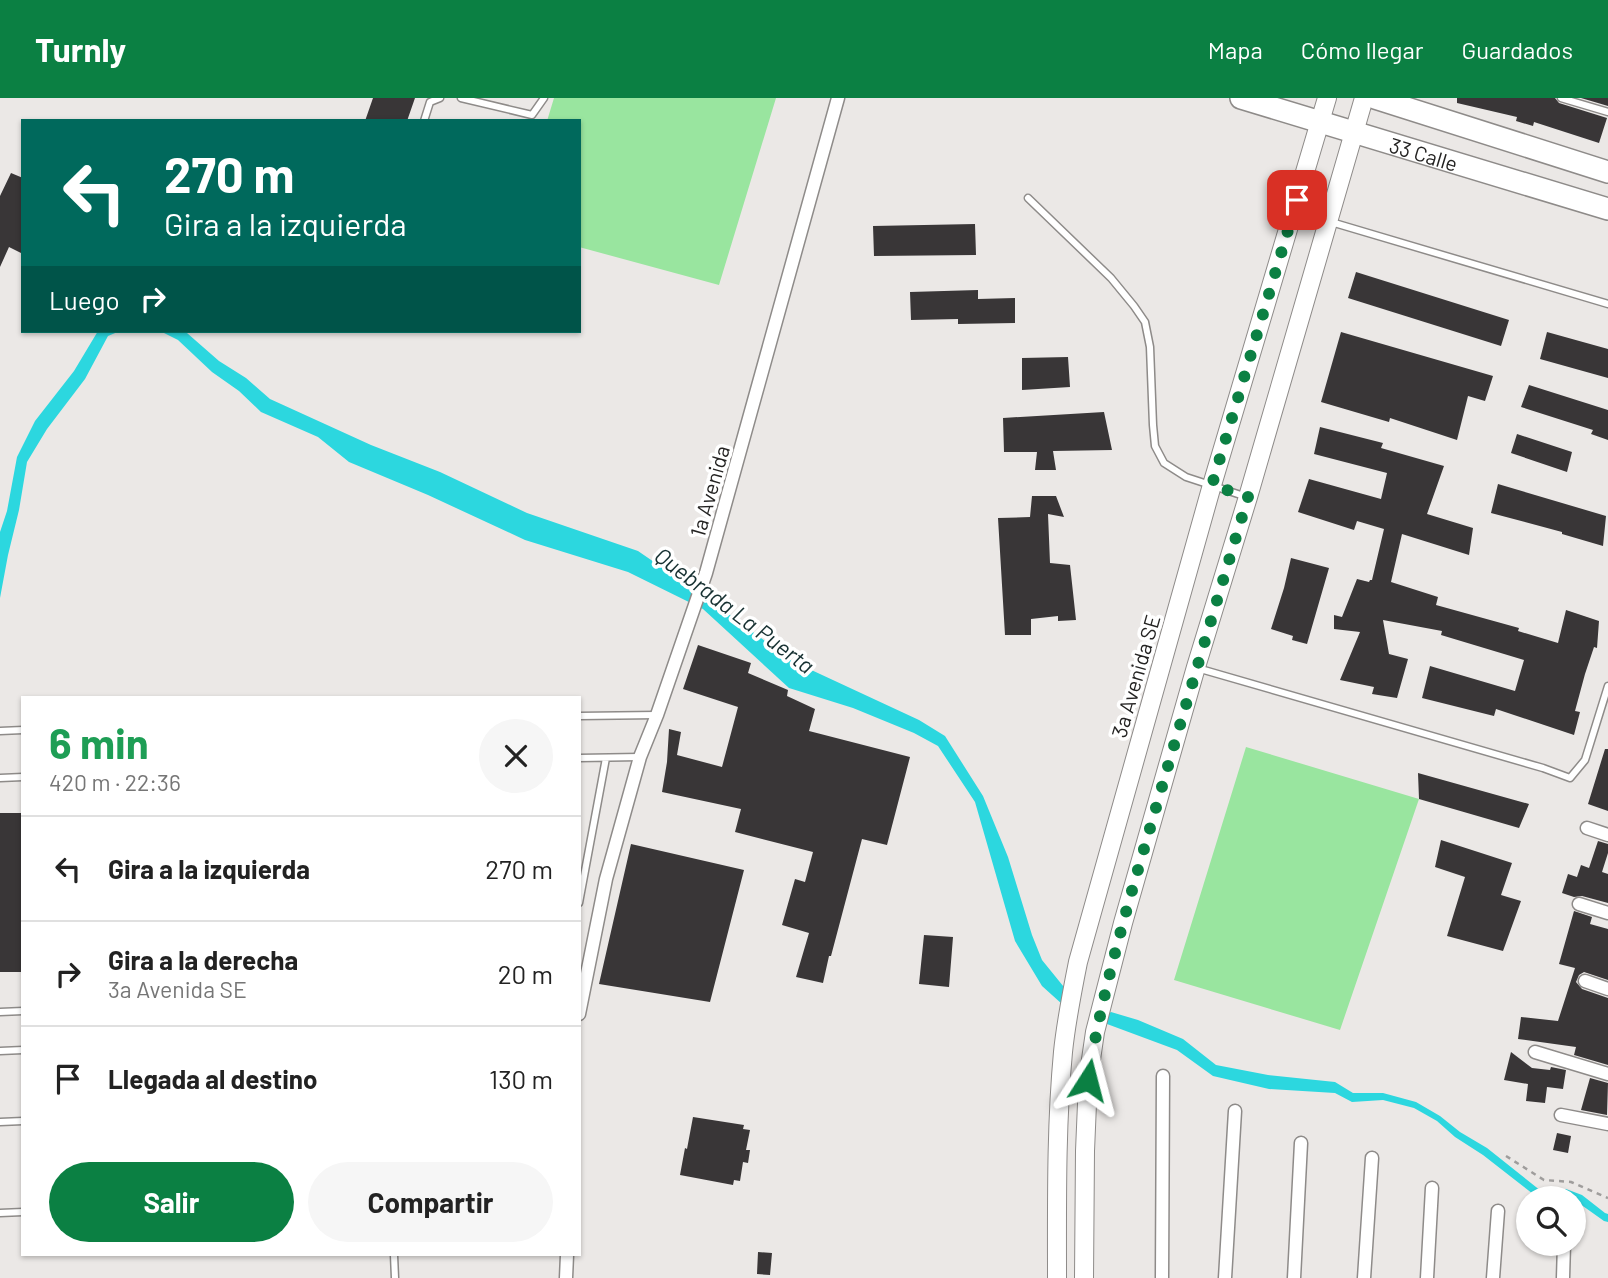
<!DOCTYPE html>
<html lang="es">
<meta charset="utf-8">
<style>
:root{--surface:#fff;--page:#f6f6f6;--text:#222;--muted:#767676;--line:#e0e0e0;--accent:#0b8043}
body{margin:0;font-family:Barlow,sans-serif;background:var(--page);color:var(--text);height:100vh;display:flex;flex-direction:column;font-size:26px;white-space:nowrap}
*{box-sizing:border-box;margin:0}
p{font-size:23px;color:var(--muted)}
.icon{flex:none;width:38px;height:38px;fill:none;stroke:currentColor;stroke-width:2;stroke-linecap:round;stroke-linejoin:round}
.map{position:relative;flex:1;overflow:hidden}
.panel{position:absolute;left:21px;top:598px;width:560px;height:560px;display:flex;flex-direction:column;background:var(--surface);border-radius:0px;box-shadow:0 2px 5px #0004}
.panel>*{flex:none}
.top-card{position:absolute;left:21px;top:21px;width:560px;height:214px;border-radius:0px;box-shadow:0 2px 5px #0004;background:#00695c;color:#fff;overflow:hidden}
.fabs{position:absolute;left:1516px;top:1088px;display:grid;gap:14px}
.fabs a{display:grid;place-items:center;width:70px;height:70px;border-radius:50%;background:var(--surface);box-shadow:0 2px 5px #0004;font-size:35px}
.pin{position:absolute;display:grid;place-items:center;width:60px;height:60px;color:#fff;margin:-30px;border-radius:14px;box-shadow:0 4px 10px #0006}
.me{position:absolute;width:77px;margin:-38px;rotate:9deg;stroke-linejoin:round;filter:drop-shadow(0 0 5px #0008)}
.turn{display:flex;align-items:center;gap:24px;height:147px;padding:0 28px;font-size:32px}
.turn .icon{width:91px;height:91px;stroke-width:2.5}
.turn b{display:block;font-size:49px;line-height:60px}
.then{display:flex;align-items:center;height:66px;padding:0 28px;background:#0003;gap:14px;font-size:26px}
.round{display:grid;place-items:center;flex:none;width:74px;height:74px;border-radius:37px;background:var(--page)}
.head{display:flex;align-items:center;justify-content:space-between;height:119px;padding:0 28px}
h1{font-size:42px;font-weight:700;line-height:52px;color:#1e9e55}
.primary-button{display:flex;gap:14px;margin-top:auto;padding:14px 28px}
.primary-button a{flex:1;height:80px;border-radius:42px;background:var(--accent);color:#fff;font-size:28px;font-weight:700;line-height:80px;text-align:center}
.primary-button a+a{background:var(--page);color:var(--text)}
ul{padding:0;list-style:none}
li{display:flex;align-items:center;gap:21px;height:105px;padding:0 28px;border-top:2px solid var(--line)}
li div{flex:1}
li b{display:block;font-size:26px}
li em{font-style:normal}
header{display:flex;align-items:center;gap:42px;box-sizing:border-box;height:98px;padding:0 35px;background:var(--accent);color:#fff}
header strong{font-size:33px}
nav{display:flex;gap:38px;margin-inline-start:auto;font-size:24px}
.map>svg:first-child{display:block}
.green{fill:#99e59f}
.water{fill:#2cd7df}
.building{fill:#393637}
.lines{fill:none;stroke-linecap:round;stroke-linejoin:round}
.lane-casing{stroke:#8e8b89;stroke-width:9}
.street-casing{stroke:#8e8b89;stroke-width:15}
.secondary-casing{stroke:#8e8b89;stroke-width:20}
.primary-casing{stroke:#8e8b89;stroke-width:24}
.path{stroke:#9f9d9c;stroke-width:2.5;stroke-dasharray:5 5;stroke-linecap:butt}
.lane{stroke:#fff;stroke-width:6}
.street{stroke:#fff;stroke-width:12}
.secondary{stroke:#fff;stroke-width:18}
.primary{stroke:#fff;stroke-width:21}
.route{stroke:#0b8043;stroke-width:12;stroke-dasharray:0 21.6}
.labels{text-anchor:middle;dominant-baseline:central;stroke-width:7;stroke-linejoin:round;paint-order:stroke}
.street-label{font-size:21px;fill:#242322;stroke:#fff}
.water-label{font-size:23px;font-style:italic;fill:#163031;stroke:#fff}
</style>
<header>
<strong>Turnly</strong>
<nav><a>Mapa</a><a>Cómo llegar</a><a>Guardados</a></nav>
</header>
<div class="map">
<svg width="1608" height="1180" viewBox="0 0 1608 1180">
<rect width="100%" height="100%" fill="#ebe8e6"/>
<path class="green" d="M554,0H776L719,187L579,149V23H547Z
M1246,649L1419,701L1340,932L1174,882Z"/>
<path class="water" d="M98,233H120L108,238L85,281L47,331L27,364L19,412L8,457L0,500V434L7,413L17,359L35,323L74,273Z
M160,233H184L187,235L219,263L246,280L270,301L371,347L440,374L527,415L638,453L708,501L792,563L919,622L945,638L983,698L1008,759L1032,837L1042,862L1072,899L1062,906L1042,888L1015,843L975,704L938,648L914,635L853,610L789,590L703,511L628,474L525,442L428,397L349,364L318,339L261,314L239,293L212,274L178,242Z
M1111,914L1138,922L1183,941L1216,967L1268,977L1335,984L1353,995H1383L1416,1004L1440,1018L1460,1034L1487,1050L1541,1093L1566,1091L1582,1097L1605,1115L1608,1116V1124L1604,1123L1573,1101L1537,1099L1483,1057L1455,1039L1437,1023L1414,1010L1383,1002L1352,1004L1335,995L1269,991L1213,978L1177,952L1107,926L1105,918Z"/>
<path class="building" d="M373,0H415L407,23H365Z
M1457,0H1555L1559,5L1607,20L1599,45L1534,24L1533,28L1516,23L1517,19L1457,5Z
M1581,0H1608V8Z
M11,75L23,80V156L9,149L0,169V98Z
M975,126L976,157L874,158L873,128Z
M1356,174L1509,222L1501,248L1348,200Z
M978,192V201L1015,200V225L958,226V221L911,222L910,194Z
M1341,234L1493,278L1485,303L1468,298L1457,342L1390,320L1389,324L1321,304Z
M1547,234L1608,251V280L1540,261Z
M1068,259L1070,289L1022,292V260Z
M1529,287L1608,312V342L1591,336L1593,332L1521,309Z
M1104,314L1112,352L1053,353L1056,372H1035L1037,354H1004L1003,320Z
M1320,329L1383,345L1381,350L1444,368L1427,416L1473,430L1469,457L1402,436L1391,484L1438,499L1436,507L1519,530L1518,533L1558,545L1566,512L1599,523L1597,550L1594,549L1585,576L1575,613L1580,614L1574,637L1496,611L1494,618L1422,600L1430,568L1515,593L1524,562L1441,537L1442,533L1383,522L1389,556L1408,561L1397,600L1372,596L1374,589L1340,582L1360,534L1334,531V517L1342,519L1357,481L1369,484L1370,482H1372L1384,431L1357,423L1354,432L1298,414L1309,381L1381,401L1387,375L1314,356Z
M1517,336L1572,354L1567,374L1511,355Z
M1498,386L1606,418L1603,448L1562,436V434L1491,415Z
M1032,398H1056L1064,419L1048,416L1050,465L1070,467L1076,522L1058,523V518L1031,521V537H1005L998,420L1030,419Z
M1291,460L1329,470L1307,546L1292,542L1293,538L1271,531L1284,490Z
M698,547L751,565L748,575L788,592L787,598L815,611L809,633L910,659L887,747L862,741L831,858H829L823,885L796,879L809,835L782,827L795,781L805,784L813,754L735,734L741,711L662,694L667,664L669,631L681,634L677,657L722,669L738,609L683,591Z
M1605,651H1608V713L1588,706Z
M1418,675L1529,706L1519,730L1419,701Z
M0,715H23V874H0Z
M1441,742L1512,765L1501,797L1521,803L1503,853L1447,838L1465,779L1435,769Z
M1598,743L1608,746V755L1602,774L1608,776V805L1582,798L1574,799L1562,795L1568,776L1577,779L1581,767L1589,770Z
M631,746L744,772L710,904L599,886Z
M1574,813L1592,819L1590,826L1608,831V882L1584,874L1579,877L1576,884L1582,891L1608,900V967L1574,957L1576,949L1518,941L1521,919L1558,923L1575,870L1559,866Z
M924,837L953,839L949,889L919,886Z
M1511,954L1532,970L1550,972L1551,969L1566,972L1563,991L1547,989L1545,1005L1526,1003L1528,986L1504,982Z
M1590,980L1608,985L1607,1017L1581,1012Z
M693,1019L744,1027L743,1031L750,1032L746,1052H750L748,1065L743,1064L740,1083L734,1082L733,1087L680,1077L685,1050L687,1051Z
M1557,1035L1571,1038L1568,1055L1553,1052Z
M758,1154L772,1155L770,1177L757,1176Z"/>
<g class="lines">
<g class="lane-casing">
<path id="lane" d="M461,0L532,17L544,0
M1561,0L1608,14
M424,23L430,4L440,0
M1028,100L1111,180L1134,208L1145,224L1150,249L1153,327L1155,348L1164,365L1186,379L1247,399
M1331,124L1608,206
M1197,570L1543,670L1570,680L1585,662L1608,588
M579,618L657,617
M0,633L23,632
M579,660L640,659
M0,680L23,679
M579,805L606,660
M0,914L23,913
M0,953L23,952
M0,1024L23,1023
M0,1115L23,1114
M394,1157L395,1180"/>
</g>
<g class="street-casing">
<path id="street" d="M1587,730L1608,737
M1579,806L1608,815
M1585,883L1608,891
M579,916L606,781L640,659L657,617L706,475L838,0
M1535,954L1608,976
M1561,1017L1608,1026
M566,1180L567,1157
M1162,1180L1163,978
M1225,1180L1235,1013
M1294,1180L1301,1045
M1364,1180L1372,1060
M1427,1180L1432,1090
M1493,1180L1498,1113
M1563,1180L1564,1146"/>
</g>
<g class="secondary-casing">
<path id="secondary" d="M1057,1180C1057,1105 1056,1029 1063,954C1066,924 1072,894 1078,864L1212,387L1327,0
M1084,1180L1085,1053L1088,982L1095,934L1123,825L1196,569L1248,399L1364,0"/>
</g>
<g class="primary-casing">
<g id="primary">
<path id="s1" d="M1241,0L1608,111"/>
<path d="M1375,0L1608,74"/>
</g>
</g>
<path class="path" d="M1506,1058L1544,1082L1571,1084L1608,1100"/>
<use href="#lane" class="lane"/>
<use href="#street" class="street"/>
<use href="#secondary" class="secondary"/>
<use href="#primary" class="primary"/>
</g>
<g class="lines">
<path class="route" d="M1088,982C1102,893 1128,806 1153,720C1184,612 1216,506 1248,399L1212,387L1297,102"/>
</g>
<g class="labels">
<g class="street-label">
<text stroke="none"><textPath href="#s1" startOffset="191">33 Calle</textPath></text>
<text transform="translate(709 393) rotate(-74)">1a Avenida</text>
<text transform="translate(1135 578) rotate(-74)">3a Avenida SE</text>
</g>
<g class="water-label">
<text transform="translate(735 512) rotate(37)">Quebrada La Puerta</text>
</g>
</g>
</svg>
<div class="fabs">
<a><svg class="icon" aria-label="search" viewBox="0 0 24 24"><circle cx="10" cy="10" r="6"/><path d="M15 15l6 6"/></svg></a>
</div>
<div class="pin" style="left:1297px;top:102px;background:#d93025"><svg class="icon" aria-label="arrive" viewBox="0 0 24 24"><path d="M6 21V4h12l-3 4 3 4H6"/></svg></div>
<svg class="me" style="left:1088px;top:982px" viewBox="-20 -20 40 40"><path d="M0-17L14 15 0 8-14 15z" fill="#0b8043" stroke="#fff" stroke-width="4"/></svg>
<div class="top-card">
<div class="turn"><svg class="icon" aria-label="left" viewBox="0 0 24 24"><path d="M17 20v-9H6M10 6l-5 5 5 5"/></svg><div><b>270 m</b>Gira a la izquierda</div></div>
<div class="then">Luego<svg class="icon" aria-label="right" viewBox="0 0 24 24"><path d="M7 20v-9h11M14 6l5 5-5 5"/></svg></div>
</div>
<section class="panel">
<div class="head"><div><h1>6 min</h1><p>420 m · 22:36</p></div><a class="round"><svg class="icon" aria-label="close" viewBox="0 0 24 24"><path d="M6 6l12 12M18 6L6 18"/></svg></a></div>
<ul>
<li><svg class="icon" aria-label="left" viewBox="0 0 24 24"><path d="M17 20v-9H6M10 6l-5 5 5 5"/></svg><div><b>Gira a la izquierda</b></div><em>270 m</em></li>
<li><svg class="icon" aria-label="right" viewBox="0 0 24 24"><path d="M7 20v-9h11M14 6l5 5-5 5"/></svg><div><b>Gira a la derecha</b><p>3a Avenida SE</p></div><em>20 m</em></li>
<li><svg class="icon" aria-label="arrive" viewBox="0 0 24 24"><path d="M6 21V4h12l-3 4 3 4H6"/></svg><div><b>Llegada al destino</b></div><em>130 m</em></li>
</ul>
<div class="primary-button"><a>Salir</a><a>Compartir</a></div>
</section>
</div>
